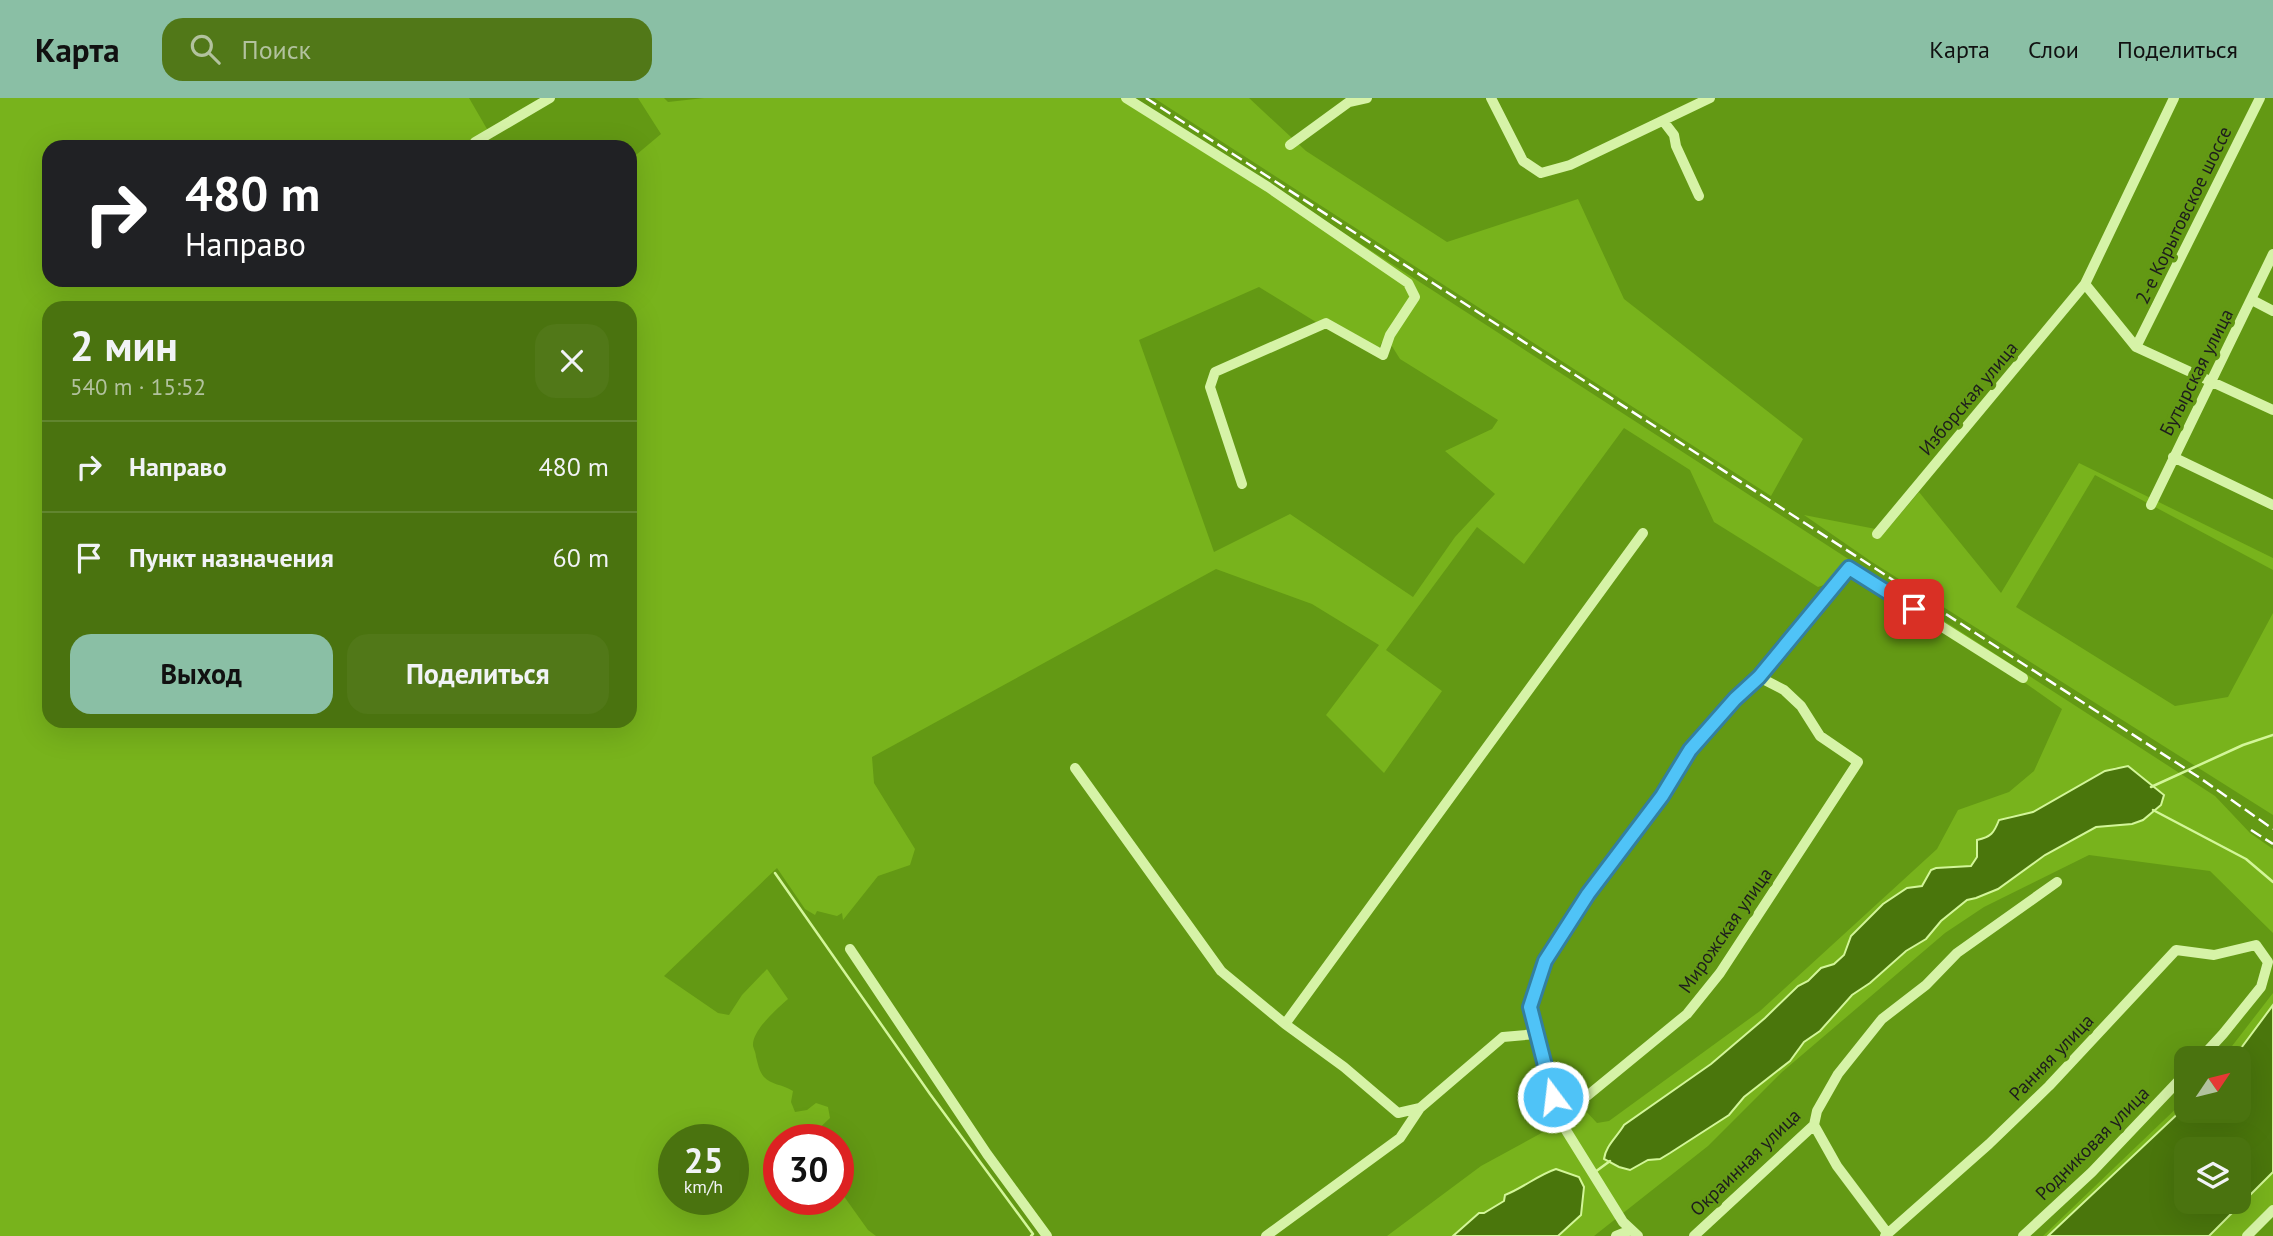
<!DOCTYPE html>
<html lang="ru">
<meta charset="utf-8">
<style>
:root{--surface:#4a730f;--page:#517818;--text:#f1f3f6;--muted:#b2c29e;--line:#61852f;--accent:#8abfa5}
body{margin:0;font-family:"PT Sans",sans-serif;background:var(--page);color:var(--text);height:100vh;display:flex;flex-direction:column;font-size:26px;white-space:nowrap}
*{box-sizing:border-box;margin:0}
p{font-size:23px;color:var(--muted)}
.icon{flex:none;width:38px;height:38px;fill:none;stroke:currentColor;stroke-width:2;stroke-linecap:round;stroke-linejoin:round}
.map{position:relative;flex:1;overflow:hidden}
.panel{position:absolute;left:42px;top:203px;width:595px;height:427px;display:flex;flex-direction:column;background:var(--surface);border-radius:21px;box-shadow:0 7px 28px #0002}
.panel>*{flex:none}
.banner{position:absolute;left:42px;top:42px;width:595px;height:147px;border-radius:21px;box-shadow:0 7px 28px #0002;background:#202124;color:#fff;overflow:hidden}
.needle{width:46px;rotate:55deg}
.fabs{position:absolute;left:2174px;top:948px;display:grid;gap:14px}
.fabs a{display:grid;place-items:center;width:77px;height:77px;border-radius:14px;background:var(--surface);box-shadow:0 7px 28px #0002;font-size:35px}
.speed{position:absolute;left:658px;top:1026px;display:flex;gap:14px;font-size:35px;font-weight:700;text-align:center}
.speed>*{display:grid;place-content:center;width:91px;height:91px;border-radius:50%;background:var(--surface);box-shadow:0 7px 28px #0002;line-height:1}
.speed small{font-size:18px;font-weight:400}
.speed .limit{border:10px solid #d22;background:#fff;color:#111}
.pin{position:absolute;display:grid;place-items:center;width:60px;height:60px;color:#fff;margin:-30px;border-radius:14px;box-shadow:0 4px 10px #0006}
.me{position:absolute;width:77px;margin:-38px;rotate:345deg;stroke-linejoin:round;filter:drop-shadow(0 0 5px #0008)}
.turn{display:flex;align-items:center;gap:24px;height:147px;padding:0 28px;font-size:32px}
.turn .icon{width:91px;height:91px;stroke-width:2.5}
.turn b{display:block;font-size:49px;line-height:60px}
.round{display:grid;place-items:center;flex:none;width:74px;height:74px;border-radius:21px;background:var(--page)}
.head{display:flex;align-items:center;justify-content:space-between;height:119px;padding:0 28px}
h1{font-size:42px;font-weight:600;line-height:52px}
.primary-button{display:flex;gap:14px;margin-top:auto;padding:14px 28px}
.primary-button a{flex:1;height:80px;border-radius:21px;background:var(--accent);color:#111;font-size:28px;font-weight:600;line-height:80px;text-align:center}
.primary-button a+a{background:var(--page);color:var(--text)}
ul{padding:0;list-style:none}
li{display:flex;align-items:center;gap:21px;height:91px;padding:0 28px;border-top:2px solid var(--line)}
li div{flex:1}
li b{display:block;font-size:26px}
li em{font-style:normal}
header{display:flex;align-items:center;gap:42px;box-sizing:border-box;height:98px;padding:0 35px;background:var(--accent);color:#111}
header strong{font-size:33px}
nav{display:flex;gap:38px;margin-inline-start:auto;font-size:24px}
.search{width:490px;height:63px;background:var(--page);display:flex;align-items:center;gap:18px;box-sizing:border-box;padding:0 24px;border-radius:21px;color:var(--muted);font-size:26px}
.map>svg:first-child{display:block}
.green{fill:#78b31c;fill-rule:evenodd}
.water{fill:#4a760c;stroke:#d3f699;stroke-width:2;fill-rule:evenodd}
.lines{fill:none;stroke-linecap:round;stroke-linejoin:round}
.stream{stroke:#d3f699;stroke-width:2.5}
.minor{stroke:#d6f3a7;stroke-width:10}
.rail{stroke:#fff;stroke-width:2.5;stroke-dasharray:12 5;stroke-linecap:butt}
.route-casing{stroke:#337fa1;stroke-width:18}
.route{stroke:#4fc3f7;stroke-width:12}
.labels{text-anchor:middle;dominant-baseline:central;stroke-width:7;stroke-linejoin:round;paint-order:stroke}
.street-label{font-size:19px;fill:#1d1d1d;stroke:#639914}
</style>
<header>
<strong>Карта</strong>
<div class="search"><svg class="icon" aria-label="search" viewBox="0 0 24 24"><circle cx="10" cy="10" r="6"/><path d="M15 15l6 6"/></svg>Поиск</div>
<nav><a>Карта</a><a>Слои</a><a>Поделиться</a></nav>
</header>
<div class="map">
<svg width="2273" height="1138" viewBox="0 0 2273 1138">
<rect width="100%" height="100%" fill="#639914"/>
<path class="green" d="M0,0H469L487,31L476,49H49V182H630V62L661,36L638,0H664L668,4L704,0H1135L2215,698L2250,735L2273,751V835L2210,773L2089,757L1984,809L1945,835L1782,974L1708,1048L1594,1138H1557L1581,1117L1584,1089L1516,1093L1506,1097L1504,1103L1453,1138H1387L1481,1068L1558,1026L1581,1008L1597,1025L1609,1023L1760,913L1937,751L1958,712L2009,694L2034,673L2062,611L2021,582L1853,477L1818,489L1714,424L1690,372L1624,330L1524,466L1477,429L1386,552L1442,593L1384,675L1326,617L1379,547L1312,506L1216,471L872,659L874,685L915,751L910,767L878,778L843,822L842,815L837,818L817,813L815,817L805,811L777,770L664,878L718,915L729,917L742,897L767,871L788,901C777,911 752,932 753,948C754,952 756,955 756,959C758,966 759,973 764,979C771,987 782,986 793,993L791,1004L795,1014L807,1012L816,1005L828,1009L830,1020L808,1041H779V1101H838V1090L868,1132L876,1138H0ZM1259,189L1316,224L1329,221L1379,250L1382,244L1390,245L1400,261L1498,322L1492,331L1445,353L1495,396L1455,439L1413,499L1290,416L1214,454L1139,242ZM49,210H630V623H49ZM2116,669L2164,697L2132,726L2096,729L2085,734L1976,800L1967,802L1941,823L1926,841L1906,854L1870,885L1852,897L1820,933L1804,944L1790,963L1744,999L1729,1017L1670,1055L1660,1061L1648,1062L1630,1072L1607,1048L1711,966L1765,920L1798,888L1808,883L1821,871L1834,866L1844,857L1851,838L1861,827L1890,801L1907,790L1922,788L1931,772L1936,770L1971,768L1990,740L2010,718L2033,714L2105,673ZM674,1041H733V1101H674Z
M1154,0H1249L1306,53L1447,144L1578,101L1624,201L1803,341L1771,398Z
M2079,365L2273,460V472L2095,377L2016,509L2175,608L2228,599L2273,515V717L1872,464L1804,417L1886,433L1919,394L2001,495Z
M2273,895V907L2234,961H2222Z
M2186,1001V1008L2048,1138H2043Z
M2273,1074V1112L2245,1138H2209Z"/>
<path class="water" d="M2128,668L2164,697L2161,707L2143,722L2132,726L2096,729L2045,757L1998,791L1976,800L1967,802L1941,823L1926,841L1906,853L1870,885L1852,897L1820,933L1804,944L1790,963L1744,999L1729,1017L1670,1055L1660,1061L1648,1062L1630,1072L1619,1069L1604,1061C1606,1047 1617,1039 1624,1027L1711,966L1765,920L1798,888L1808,883L1821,870L1834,866L1844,857L1851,838L1883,806L1907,790L1922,788L1931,772L1936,770L1971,768L1977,759V742C1991,739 1994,735 1999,722L2033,714L2105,673Z
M2273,907V1074L2209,1138H2048L2186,1008V1013H2238V961H2233ZM2186,1052H2238V1104H2186Z
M1556,1071L1579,1079L1584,1089L1581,1117L1558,1138H1453L1479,1115H1484L1504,1103L1505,1097C1523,1090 1538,1077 1556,1071Z"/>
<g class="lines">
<path class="stream" d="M2151,689L2243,647L2273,637
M2153,712L2246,761L2273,784
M775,775L930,996L1033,1136L1031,1138
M1595,1074L1610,1063"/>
<path class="minor" d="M1126,0L1268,89L1408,185L1415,199L1390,237L1383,257L1326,225L1215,274L1210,289L1242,386
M1491,0L1523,63L1541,75L1570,67L1710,0
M1664,24L1674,37L1676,48L1699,98
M475,44L550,0
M1290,47L1349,4L1367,0
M2085,186L2136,249L2273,312
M2252,202L2273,213
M2136,249L2260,0
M2173,359L2273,407
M2151,407L2273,156
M1877,436L2085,186L2174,0
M1075,670L1221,873L1285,926L1344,969L1398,1015L1420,1010
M850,851L987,1056L1047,1138
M1285,926L1643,435
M1559,1021L1687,916L1720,875L1858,664L1820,638L1801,608L1784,592L1759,579
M1814,1027L1837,1068L1888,1136
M1266,1138L1400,1040L1420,1010L1503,939L1536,936
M1616,1138L1631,1132
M1638,1138L1623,1124L1559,1021L1530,909L1545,863L1588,796L1662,698L1690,652L1735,601L1759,579L1849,470L2023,580
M1694,1138L1814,1027L1817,1013L1838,976L1882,921L1926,887L1957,855L2057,784
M1885,1138L1989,1046L2049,988L2176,852L2214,857L2256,847L2268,864L2261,889L2223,936L2200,961
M2023,1138L2092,1074L2186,975
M2247,1138L2273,1112"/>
<path class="rail" d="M1146,0L2200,680L2273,731
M2251,732L2273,746"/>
</g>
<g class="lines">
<g class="route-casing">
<path id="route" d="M1553,999L1530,909L1545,863L1588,796L1662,698L1690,652L1735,601L1759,579L1849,470L1914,511"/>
</g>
<use href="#route" class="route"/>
</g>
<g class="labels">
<g class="street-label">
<text transform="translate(2183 117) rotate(-64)">2-е Корытовское шоссе</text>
<text transform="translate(2196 274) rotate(-63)">Бутырская улица</text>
<text transform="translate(1968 300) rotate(-50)">Изборская улица</text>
<text transform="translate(1725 832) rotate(-55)">Мирожская улица</text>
<text transform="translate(2051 959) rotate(-46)">Ранняя улица</text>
<text transform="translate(2092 1045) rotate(-45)">Родниковая улица</text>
<text transform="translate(1745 1064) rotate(-44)">Окраинная улица</text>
</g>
</g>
</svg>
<div class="fabs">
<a><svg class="needle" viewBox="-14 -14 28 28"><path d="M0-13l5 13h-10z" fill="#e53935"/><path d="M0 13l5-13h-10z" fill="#b2c29e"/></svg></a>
<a><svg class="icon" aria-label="layers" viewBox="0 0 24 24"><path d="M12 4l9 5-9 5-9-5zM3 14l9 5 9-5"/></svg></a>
</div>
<div class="speed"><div>25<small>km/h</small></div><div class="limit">30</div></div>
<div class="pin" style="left:1914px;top:511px;background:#d93025"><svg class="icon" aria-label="arrive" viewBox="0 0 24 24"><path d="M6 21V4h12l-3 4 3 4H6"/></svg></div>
<svg class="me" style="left:1553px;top:999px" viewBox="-20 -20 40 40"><circle r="17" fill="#4fc3f7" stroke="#fff" stroke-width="3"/><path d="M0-11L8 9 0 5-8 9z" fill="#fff"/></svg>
<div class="banner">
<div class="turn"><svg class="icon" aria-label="right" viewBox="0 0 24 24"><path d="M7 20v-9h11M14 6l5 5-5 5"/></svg><div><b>480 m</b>Направо</div></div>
</div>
<section class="panel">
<div class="head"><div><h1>2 мин</h1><p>540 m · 15:52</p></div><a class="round"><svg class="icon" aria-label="close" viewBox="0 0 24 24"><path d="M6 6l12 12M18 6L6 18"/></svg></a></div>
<ul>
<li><svg class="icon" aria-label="right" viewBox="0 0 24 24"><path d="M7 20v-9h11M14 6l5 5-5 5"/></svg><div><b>Направо</b></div><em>480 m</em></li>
<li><svg class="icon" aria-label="arrive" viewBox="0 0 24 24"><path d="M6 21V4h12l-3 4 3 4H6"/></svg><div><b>Пункт назначения</b></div><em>60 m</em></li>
</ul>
<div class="primary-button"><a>Выход</a><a>Поделиться</a></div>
</section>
</div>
